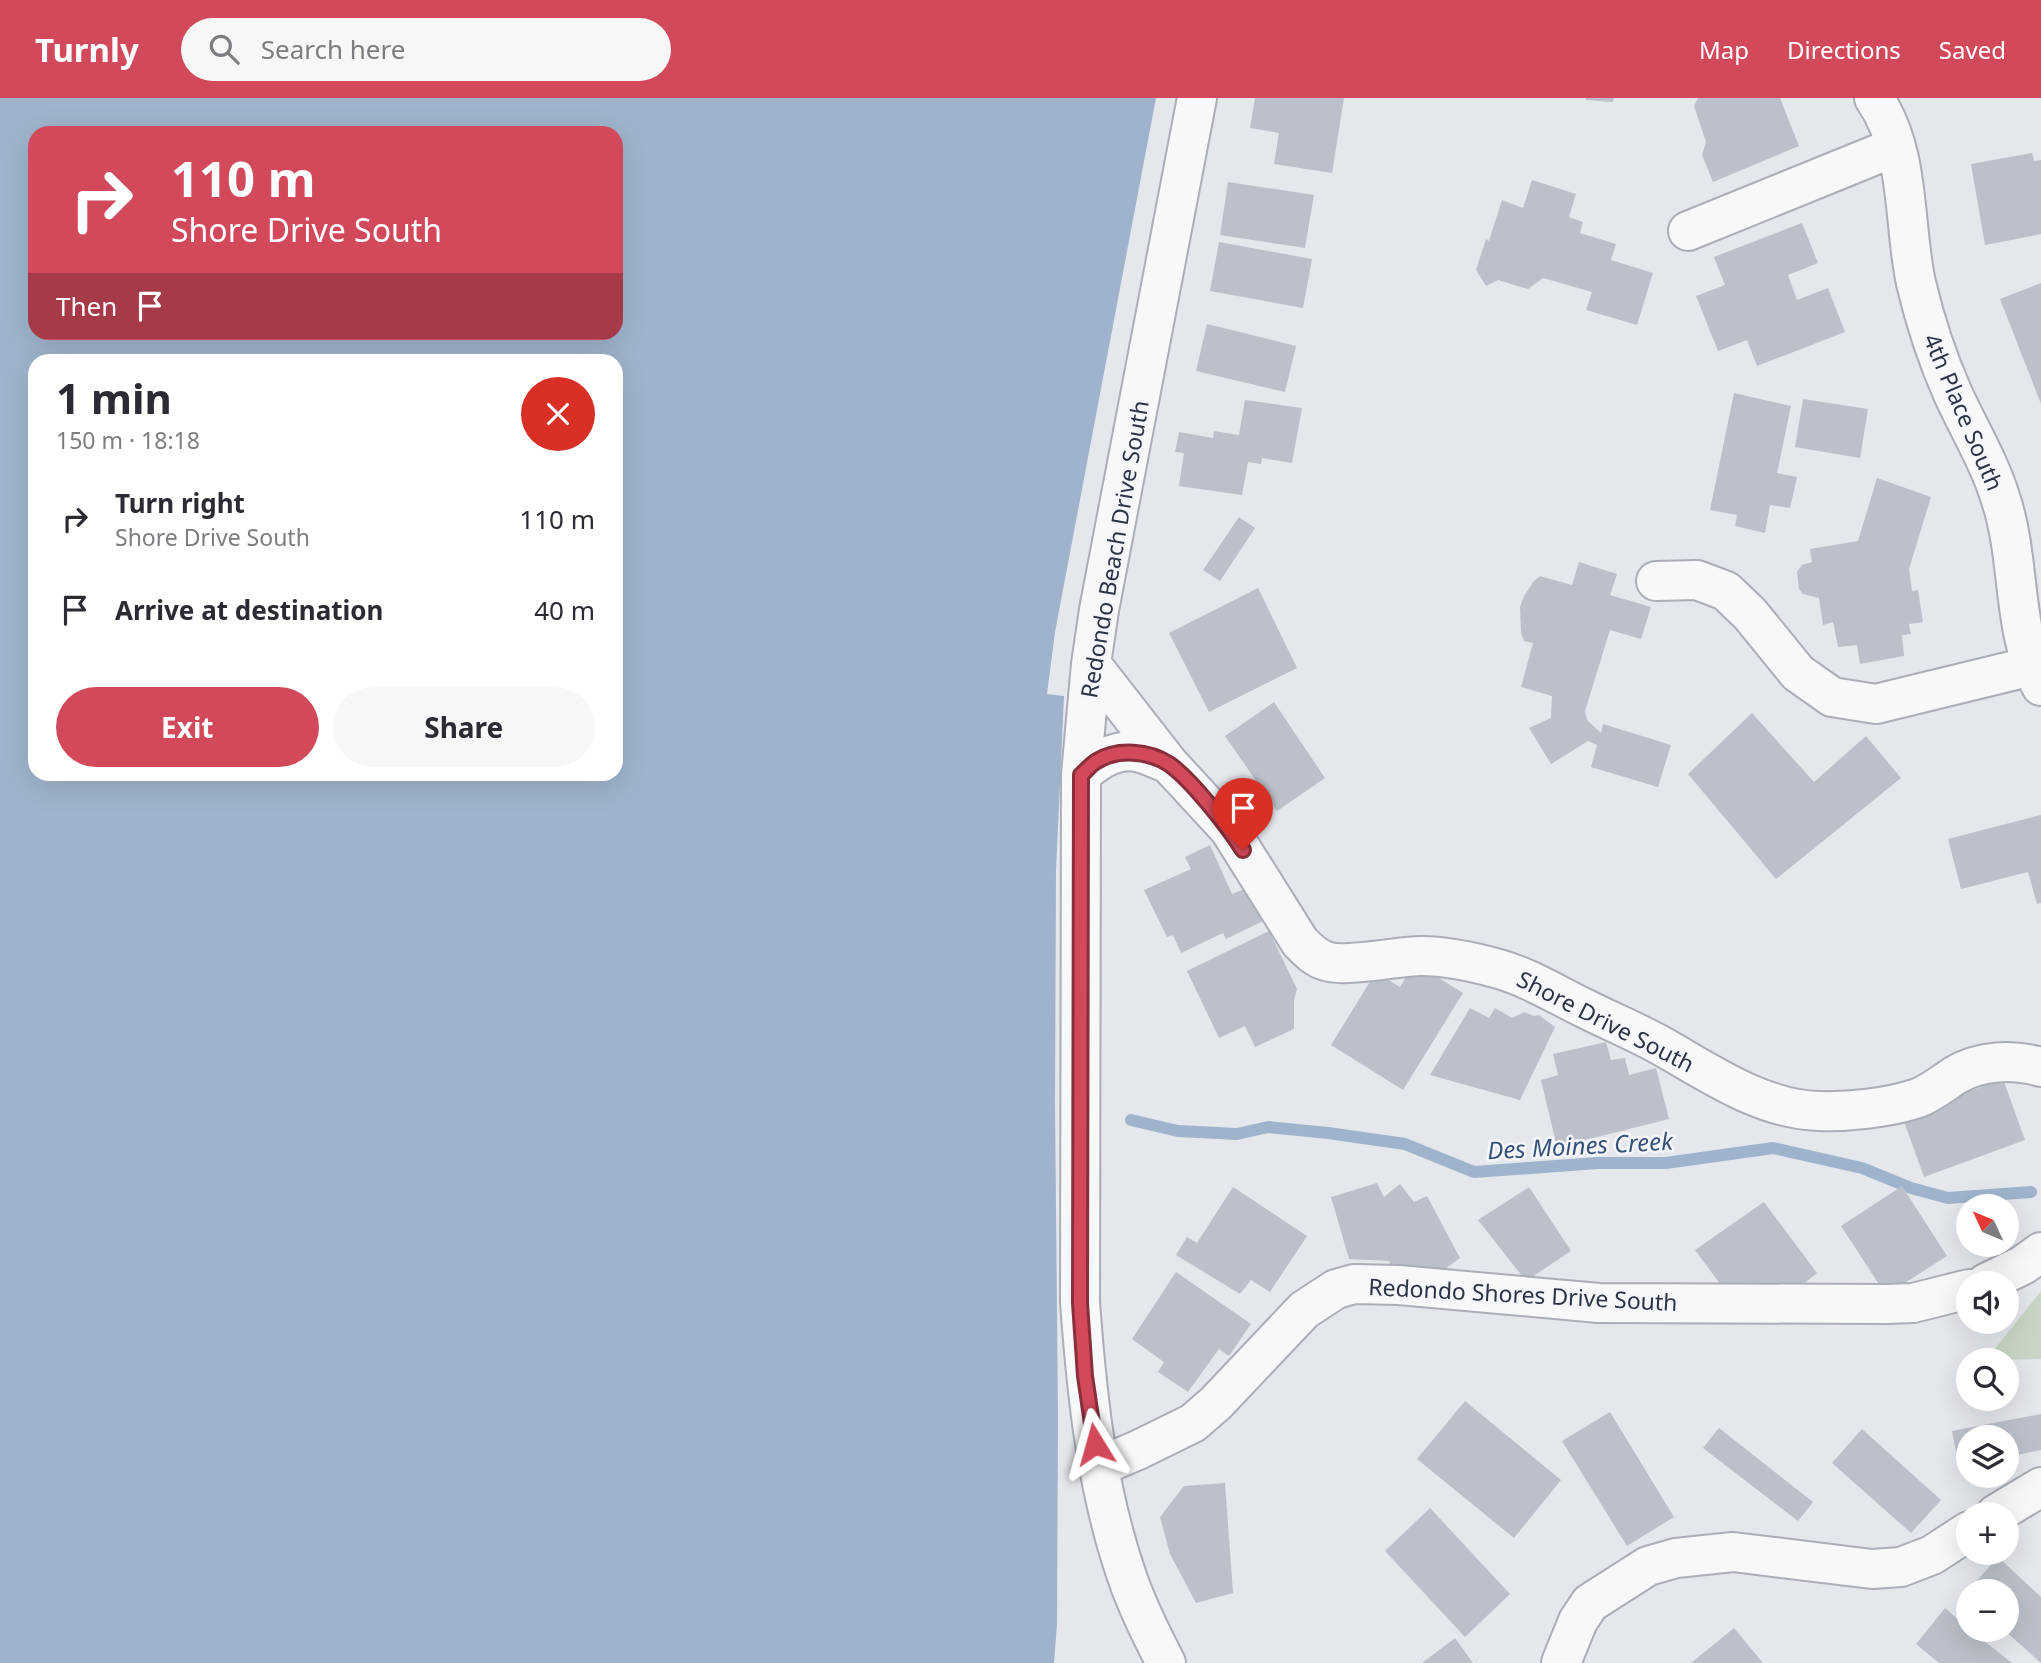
<!DOCTYPE html>
<meta charset="utf-8">
<style>
:root{--surface:#fff;--page:#f7f7f7;--text:#2b2b33;--muted:#7c7c81;--accent:#d1495b}
body{margin:0;font-family:"Noto Sans",sans-serif;background:var(--page);color:var(--text);height:100vh;display:flex;flex-direction:column;font-size:26px;white-space:nowrap}
*{box-sizing:border-box;margin:0}
p{font-size:23px;color:var(--muted)}
.icon{flex:none;width:38px;height:38px;fill:none;stroke:currentColor;stroke-width:2;stroke-linecap:round;stroke-linejoin:round}
.map{position:relative;flex:1;overflow:hidden}
.drawer{position:absolute;left:28px;top:256px;width:595px;height:427px;display:flex;flex-direction:column;background:var(--surface);border-radius:21px;box-shadow:0 7px 28px #0002}
.drawer>*{flex:none}
.guide{position:absolute;left:28px;top:28px;width:595px;height:214px;border-radius:21px;box-shadow:0 7px 28px #0002;background:#d1495b;color:#fff;overflow:hidden}
.needle{width:46px;rotate:314deg}
.tools{position:absolute;left:1956px;top:1096px;display:grid;gap:14px}
.tools a{display:grid;place-items:center;width:63px;height:63px;border-radius:50%;background:var(--surface);box-shadow:0 7px 28px #0002;font-size:35px}
.pin{position:absolute;display:grid;place-items:center;width:60px;height:60px;color:#fff;margin:-72px -30px;border-radius:50% 50% 50% 0;rotate:-45deg;box-shadow:0 0 7px #0007}
.pin .icon{rotate:45deg}
.me{position:absolute;width:77px;margin:-38px;rotate:352deg;stroke-linejoin:round;filter:drop-shadow(0 0 5px #0008)}
.turn{display:flex;align-items:center;gap:24px;height:147px;padding:0 28px;font-size:32px}
.turn .icon{width:91px;height:91px;stroke-width:2.5}
.turn b{display:block;font-size:49px;line-height:60px}
.then{display:flex;align-items:center;height:66px;padding:0 28px;background:#0003;gap:14px;font-size:26px}
.round{display:grid;place-items:center;flex:none;width:74px;height:74px;border-radius:37px;background:var(--page)}
.headline{display:flex;align-items:center;justify-content:space-between;height:119px;padding:0 28px}
h1{font-size:42px;font-weight:700;line-height:52px}
.button{display:flex;gap:14px;margin-top:auto;padding:14px 28px}
.button a{flex:1;height:80px;border-radius:42px;background:var(--accent);color:#fff;font-size:28px;font-weight:700;line-height:80px;text-align:center}
.button a+a{background:var(--page);color:var(--text)}
ul{padding:0;list-style:none}
li{display:flex;align-items:center;gap:21px;height:91px;padding:0 28px}
li div{flex:1}
li b{display:block;font-size:26px}
li em{font-style:normal}
header{display:flex;align-items:center;gap:42px;box-sizing:border-box;height:98px;padding:0 35px;background:var(--accent);color:#fff}
header strong{font-size:33px}
nav{display:flex;gap:38px;margin-inline-start:auto;font-size:24px}
.search{width:490px;height:63px;background:var(--page);display:flex;align-items:center;gap:18px;box-sizing:border-box;padding:0 24px;border-radius:38px;color:var(--muted);font-size:26px}
.map>svg:first-child{display:block}
.green{fill:#c9d6c5}
.water{fill:#9fb4cc;fill-rule:evenodd}
.lines{fill:none;stroke-linecap:round;stroke-linejoin:round}
.stream{stroke:#9fb4cc;stroke-width:12}
.building{fill:#bbc0ca}
.minor-casing{stroke:#a9aeb7;stroke-width:42}
.minor{stroke:#f7f8fa;stroke-width:38}
.route-casing{stroke:#882f3b;stroke-width:18}
.route{stroke:#d1495b;stroke-width:12}
.labels{text-anchor:middle;dominant-baseline:central;stroke-width:5;stroke-linejoin:round;paint-order:stroke}
.street-label{font-size:23px;fill:#2b3445;stroke:#f4f6f9}
.water-label{font-size:24px;font-style:italic;fill:#34527a;stroke:#f4f6f9}
</style>
<header>
<strong>Turnly</strong>
<div class="search"><svg class="icon" aria-label="search" viewBox="0 0 24 24"><circle cx="10" cy="10" r="6"/><path d="M15 15l6 6"/></svg>Search here</div>
<nav><a>Map</a><a>Directions</a><a>Saved</a></nav>
</header>
<div class="map">
<svg width="2041" height="1565" viewBox="0 0 2041 1565">
<rect width="100%" height="100%" fill="#e4e7ec"/>
<path class="green" d="M2041,1193V1261L1986,1262Z"/>
<path class="water" d="M0,0H1156L1055,534L1047,596L1064,598L1056,773L1055,1005L1058,1318L1057,1526L1054,1565H0ZM35,35H616V234H35ZM35,262H616V676H35Z"/>
<g class="lines">
<path class="stream" d="M1131,1022L1178,1033L1237,1036L1268,1029L1328,1035L1405,1046L1474,1074L1598,1065H1666L1773,1050L1862,1070L1911,1090L1948,1100L2031,1094"/>
</g>
<path class="building" d="M1255,0H1344L1332,75L1274,66L1279,35L1250,30Z
M1586,0H1614L1613,4L1586,2Z
M1698,0H1780L1799,48L1713,84L1702,57L1706,44L1694,8Z
M2032,55L2034,63L2041,62V136L1985,147L1971,66Z
M1532,82L1576,96L1569,119L1583,124L1580,135L1616,146L1611,162L1653,175L1637,227L1586,212L1592,194L1543,180L1528,191L1498,182L1486,188L1476,172L1486,141L1489,143L1502,102L1523,110Z
M1228,84L1314,97L1305,150L1220,137Z
M1802,125L1818,165L1788,177L1797,202L1828,190L1845,234L1757,268L1747,242L1718,253L1696,198L1725,187L1714,159Z
M1219,144L1312,161L1303,210L1210,193Z
M2041,185V306L2000,201Z
M1207,226L1296,248L1285,294L1196,273Z
M1734,295L1791,308L1777,375L1797,379L1790,410L1770,407L1765,435L1735,428L1737,417L1710,412Z
M1803,301L1868,311L1860,360L1795,349Z
M1245,302L1302,310L1292,365L1262,360L1261,366L1248,364L1242,397L1179,388L1184,355L1175,354L1179,334L1213,340L1214,333L1239,337Z
M1877,380L1931,399L1909,471L1912,493L1918,492L1923,524L1909,526L1911,536L1902,537L1904,558L1860,566L1857,547L1838,549L1833,524L1823,527L1819,500L1803,496L1799,491L1797,474L1802,467L1812,464L1810,451L1858,443Z
M1239,419L1255,430L1220,483L1203,472Z
M1579,464L1617,476L1610,497L1651,509L1641,541L1610,532L1585,613L1587,622L1601,635L1603,626L1671,647L1658,689L1591,669L1597,647L1588,643L1551,666L1529,630L1551,620L1552,598L1521,589L1533,545L1524,543L1521,535L1520,509L1524,498L1534,483L1540,478L1572,487Z
M1258,490L1297,570L1209,614L1169,535Z
M1274,604L1325,680L1277,713L1225,638Z
M1752,615L1814,684L1866,638L1901,680L1776,781L1688,676Z
M2041,717V805L2037,806L2028,774L1961,791L1948,741Z
M1210,747L1232,796L1247,790L1263,823L1226,841L1223,835L1181,855L1173,837L1167,839L1144,792L1191,771L1185,759Z
M1269,833L1297,891L1294,902V931L1255,949L1245,928L1219,940L1187,873Z
M1415,865L1463,895L1403,992L1331,947L1376,874L1400,889Z
M1470,910L1489,920L1495,910L1512,920L1524,914L1534,918L1539,917L1555,929L1520,1002L1430,977Z
M1606,944L1611,962L1625,960L1629,977L1656,970L1669,1021L1557,1049L1541,982L1558,977L1553,956Z
M2003,981L2025,1042L1924,1079L1902,1018Z
M1377,1085L1384,1099L1400,1086L1414,1104L1427,1098L1460,1160L1431,1181L1396,1180L1389,1163L1349,1161L1331,1099Z
M1902,1088L1947,1158L1886,1197L1841,1128Z
M1233,1089L1307,1138L1270,1194L1251,1182L1240,1196L1176,1157L1187,1139L1197,1145Z
M1529,1089L1571,1153L1526,1183L1478,1122Z
M1764,1104L1817,1175L1797,1191L1723,1190L1695,1152Z
M1176,1174L1251,1226L1229,1258L1219,1251L1188,1294L1158,1274L1164,1264L1132,1241Z
M1465,1303L1561,1382L1514,1440L1417,1361Z
M1610,1314L1674,1419L1627,1448L1562,1343Z
M2041,1316V1352L2007,1359V1339H1969V1367L1959,1369L1952,1333Z
M1719,1330L1813,1404L1798,1423L1703,1350Z
M1862,1331L1941,1402L1911,1435L1832,1365Z
M1225,1385L1233,1495L1196,1505L1170,1456L1160,1419L1184,1388Z
M1430,1410L1510,1496L1465,1539L1385,1453Z
M1998,1459L2041,1499V1565L2003,1531H2007V1493H1969V1499L1965,1496Z
M1945,1510L1969,1531L2012,1565H1939L1916,1546Z
M1734,1530L1763,1565H1691Z
M1455,1540L1473,1565H1422Z"/>
<g class="lines">
<g class="minor-casing">
<path id="minor" d="M1874,0C1911,53 1903,125 1916,185C1925,223 1937,260 1953,296C1969,331 1990,365 2001,402C2021,463 2011,529 2041,588
M1688,133L1895,49
M1656,483L1697,482L1726,493L1750,516L1798,575L1832,599L1876,606L2032,568
M1091,566L1169,666L1229,731L1300,844C1308,852 1315,860 1326,863C1344,870 1399,858 1421,858C1447,858 1474,864 1499,871C1530,880 1557,897 1586,911C1610,923 1634,933 1658,946C1707,973 1759,1011 1818,1013C1849,1014 1888,1010 1918,1000C1931,995 1942,986 1954,978C1980,962 2012,961 2041,969
M1081,677C1095,664 1116,650 1137,654C1147,656 1159,662 1169,666
M1986,1185L2023,1167L2041,1154
M1098,1369L1138,1352L1193,1325L1216,1305L1304,1212L1336,1191L1354,1186L1399,1187L1599,1205L1886,1206L1913,1205L1969,1191
M1996,1416L2041,1389
M1166,1565C1153,1540 1140,1514 1130,1487C1097,1396 1087,1300 1080,1204L1081,677L1091,566L1099,512L1197,0
M1561,1565L1578,1523L1590,1505L1648,1468L1676,1460L1733,1454L1872,1471L1901,1469L1932,1457L1969,1433"/>
</g>
<use href="#minor" class="minor"/>
</g>
<g class="lines">
<g class="route-casing">
<path id="route" d="M1095,1346L1085,1278L1080,1205L1081,677C1086,673 1091,666 1097,663C1118,650 1149,653 1169,666C1192,682 1228,729 1243,752"/>
</g>
<use href="#route" class="route"/>
</g>
<g class="labels">
<g class="street-label">
<text transform="translate(1964 314) rotate(67)">4th Place South</text>
<text transform="translate(1114 451) rotate(-80)">Redondo Beach Drive South</text>
<text transform="translate(1606 923) rotate(27)">Shore Drive South</text>
<text transform="translate(1523 1196) rotate(3)">Redondo Shores Drive South</text>
</g>
<g class="water-label">
<text transform="translate(1580 1047) rotate(-3)">Des Moines Creek</text>
</g>
</g>
</svg>
<div class="tools">
<a><svg class="needle" viewBox="-14 -14 28 28"><path d="M0-13l5 13h-10z" fill="#e53935"/><path d="M0 13l5-13h-10z" fill="#7c7c81"/></svg></a>
<a><svg class="icon" aria-label="sound" viewBox="0 0 24 24"><path d="M4 9h4l5-4v14l-5-4H4zM17 9q2 3 0 6"/></svg></a>
<a><svg class="icon" aria-label="search" viewBox="0 0 24 24"><circle cx="10" cy="10" r="6"/><path d="M15 15l6 6"/></svg></a>
<a><svg class="icon" aria-label="layers" viewBox="0 0 24 24"><path d="M12 4l9 5-9 5-9-5zM3 14l9 5 9-5"/></svg></a>
<a>+</a>
<a>−</a>
</div>
<div class="pin" style="left:1243px;top:752px;background:#d93025"><svg class="icon" aria-label="arrive" viewBox="0 0 24 24"><path d="M6 21V4h12l-3 4 3 4H6"/></svg></div>
<svg class="me" style="left:1095px;top:1346px" viewBox="-20 -20 40 40"><path d="M0-17L14 15 0 8-14 15z" fill="#d1495b" stroke="#fff" stroke-width="4"/></svg>
<div class="guide">
<div class="turn"><svg class="icon" aria-label="right" viewBox="0 0 24 24"><path d="M7 20v-9h11M14 6l5 5-5 5"/></svg><div><b>110 m</b>Shore Drive South</div></div>
<div class="then">Then<svg class="icon" aria-label="arrive" viewBox="0 0 24 24"><path d="M6 21V4h12l-3 4 3 4H6"/></svg></div>
</div>
<section class="drawer">
<div class="headline"><div><h1>1 min</h1><p>150 m · 18:18</p></div><a class="round" style="background:#d93025;color:#fff"><svg class="icon" aria-label="close" viewBox="0 0 24 24"><path d="M6 6l12 12M18 6L6 18"/></svg></a></div>
<ul>
<li><svg class="icon" aria-label="right" viewBox="0 0 24 24"><path d="M7 20v-9h11M14 6l5 5-5 5"/></svg><div><b>Turn right</b><p>Shore Drive South</p></div><em>110 m</em></li>
<li><svg class="icon" aria-label="arrive" viewBox="0 0 24 24"><path d="M6 21V4h12l-3 4 3 4H6"/></svg><div><b>Arrive at destination</b></div><em>40 m</em></li>
</ul>
<div class="button"><a>Exit</a><a>Share</a></div>
</section>
</div>
